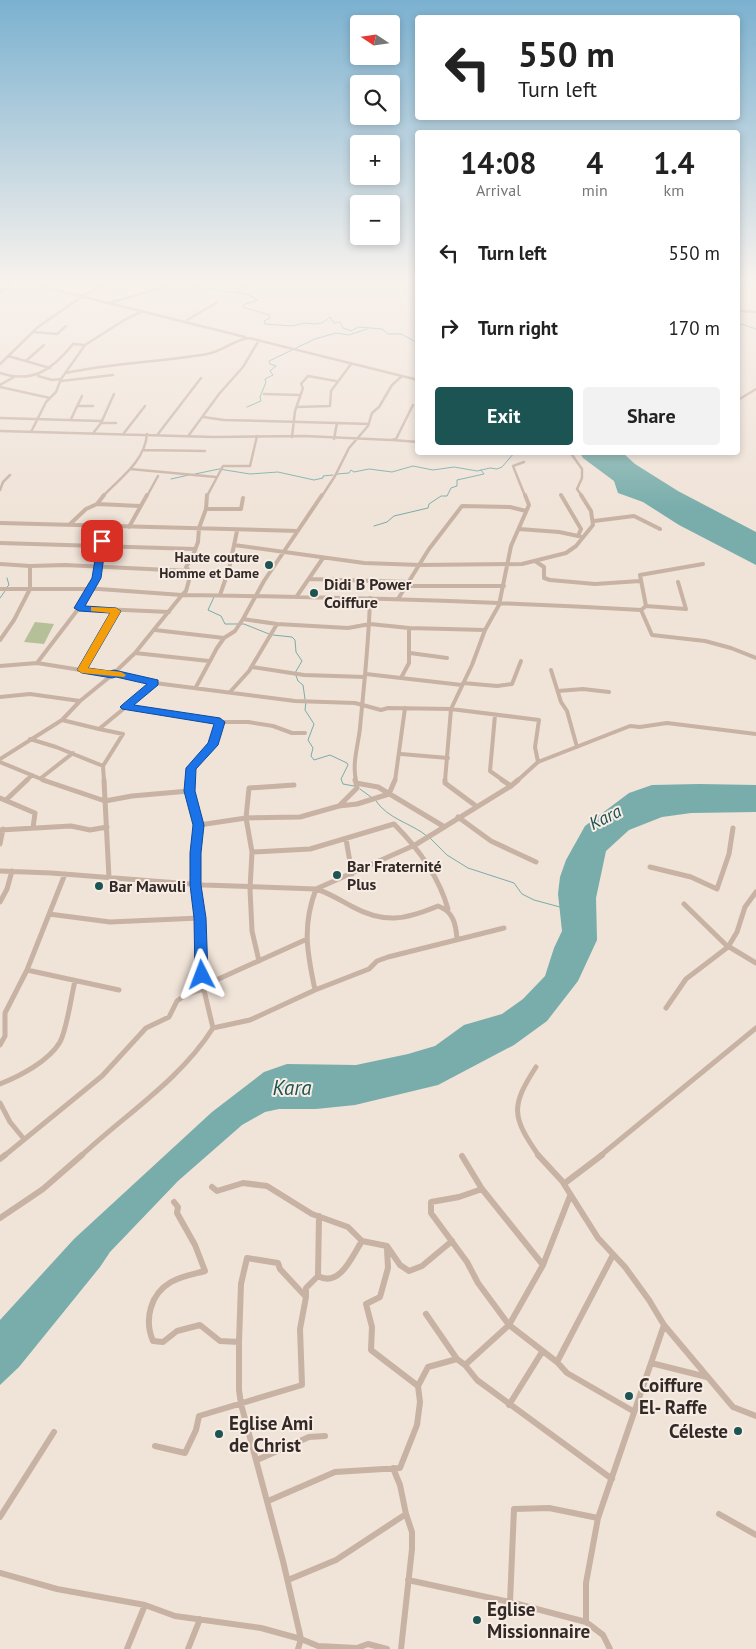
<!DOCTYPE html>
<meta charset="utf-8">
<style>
:root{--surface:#fff;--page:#f2f2f2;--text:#222;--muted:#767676;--accent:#1c5453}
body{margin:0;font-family:"PT Sans",sans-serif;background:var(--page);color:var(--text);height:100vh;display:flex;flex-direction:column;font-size:19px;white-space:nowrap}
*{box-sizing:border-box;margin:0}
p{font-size:16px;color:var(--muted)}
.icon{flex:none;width:28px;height:28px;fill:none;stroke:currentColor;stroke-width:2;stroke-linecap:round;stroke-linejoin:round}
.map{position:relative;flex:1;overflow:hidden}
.panel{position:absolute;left:415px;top:130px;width:325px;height:325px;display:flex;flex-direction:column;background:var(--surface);border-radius:5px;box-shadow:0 2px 8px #0003}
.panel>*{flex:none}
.banner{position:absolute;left:415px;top:15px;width:325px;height:105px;border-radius:5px;box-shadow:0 2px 8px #0003;background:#fff;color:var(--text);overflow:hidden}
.needle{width:32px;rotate:283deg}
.fabs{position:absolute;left:350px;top:15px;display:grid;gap:10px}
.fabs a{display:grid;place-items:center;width:50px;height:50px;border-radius:5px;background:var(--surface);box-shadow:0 2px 8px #0003;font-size:25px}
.pin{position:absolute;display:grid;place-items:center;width:42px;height:42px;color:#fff;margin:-21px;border-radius:10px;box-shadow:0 2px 8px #0006}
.me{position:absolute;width:55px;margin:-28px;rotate:357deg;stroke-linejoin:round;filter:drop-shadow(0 0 4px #0008)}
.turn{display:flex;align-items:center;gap:18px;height:105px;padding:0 20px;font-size:22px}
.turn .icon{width:65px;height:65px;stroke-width:2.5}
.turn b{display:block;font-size:35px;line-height:42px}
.eta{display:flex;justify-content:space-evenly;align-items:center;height:85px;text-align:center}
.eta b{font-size:30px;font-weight:700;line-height:35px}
.primary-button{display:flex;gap:10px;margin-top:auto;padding:10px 20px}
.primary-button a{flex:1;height:58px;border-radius:5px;background:var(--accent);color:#fff;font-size:20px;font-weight:700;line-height:58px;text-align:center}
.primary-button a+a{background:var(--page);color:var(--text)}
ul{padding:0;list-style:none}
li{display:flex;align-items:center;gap:15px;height:75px;padding:0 20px}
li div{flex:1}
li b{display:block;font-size:19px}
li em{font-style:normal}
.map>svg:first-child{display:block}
.green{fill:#b5bf98}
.water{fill:#78adab}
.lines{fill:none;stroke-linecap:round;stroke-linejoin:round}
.stream{stroke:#78adab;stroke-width:1}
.minor-far3{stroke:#c8b2a4;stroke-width:2.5}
.minor-far2{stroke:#c8b2a4;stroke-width:4}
.minor-far1{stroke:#c8b2a4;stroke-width:5}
.minor{stroke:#c8b2a4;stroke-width:6}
.route{fill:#1a73e8;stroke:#114b97}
.slow{fill:#f59e0b}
.poi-dot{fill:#1c5453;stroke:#f8ede4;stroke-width:2}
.labels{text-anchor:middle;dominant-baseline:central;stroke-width:4;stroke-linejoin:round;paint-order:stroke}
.far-poi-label{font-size:14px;font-weight:bold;fill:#332926;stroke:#f8ede4;text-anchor:end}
.poi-label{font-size:16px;font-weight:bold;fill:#332926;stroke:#f8ede4;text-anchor:start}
.water-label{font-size:18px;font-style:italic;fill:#1c5453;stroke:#f8ede4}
.near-poi-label{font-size:19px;font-weight:bold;fill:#332926;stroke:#f8ede4;text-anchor:start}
.near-water-label{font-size:21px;font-style:italic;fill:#1c5453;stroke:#f8ede4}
</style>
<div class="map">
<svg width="756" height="1649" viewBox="0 0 756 1649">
<rect width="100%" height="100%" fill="#f0e3d8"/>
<path class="green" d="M35,622L54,624L44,644L24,642Z"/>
<path class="water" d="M580,453H623L635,464L678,491L756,532V565L679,525L643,502L618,493L614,481L583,458Z
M699,784L756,785V812L691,813L662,817L629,830L606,851L596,898L597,940L578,981L547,1021L514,1045L438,1085L355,1105L316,1109H279L265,1112L242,1125L178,1181L110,1252L100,1267L19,1367L0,1385V1320L74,1239L212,1112L264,1072L287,1064L356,1065L408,1054L435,1046L464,1025L502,1014L523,999L545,976L554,948L562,931L558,894L560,877L566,860L585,826L629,793L652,785Z"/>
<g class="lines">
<path class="stream" d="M207,279L189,286L246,294L258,300L243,305V307L269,315L270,318L264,321L265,324L292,326L305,323L314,324L322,323L330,317L334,323L340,322L343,328L351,331L358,327L382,329L388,334H401L418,343
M738,286L756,282
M241,293L236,289L249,286L248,279
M738,323L756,329
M247,407L261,401L260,397L266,382L265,379L273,375L270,371L276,366L270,364L269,361L315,339L336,333L349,335L367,329
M195,474L219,469L250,474L278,472L314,480L323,478V476L333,475
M337,474L349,473L351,470L354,472L369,469L392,472L413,466L433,470L454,467L477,471L490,468L497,469L502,467L515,452
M171,479L189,475
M374,526L387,522L394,516L428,508L429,504L441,496H447L451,488L457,486V480L484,474L481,470
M6,588L9,585L7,578
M214,597L208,610L221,616L225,624H244L269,634
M0,598L5,591
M273,635L292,637L295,640L296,652L302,661L295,673L298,681L303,685L305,699
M306,702L305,710L314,724L308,740L313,748L311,756L314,760L330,755L347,763L348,765L341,779L343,784L354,786
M360,789L371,797
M376,801C388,819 411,823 427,836
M430,838L447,855L468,868L514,883L522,894L534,900L560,907"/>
<path class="minor-far3" d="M16,279C34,281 40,285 56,290L245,337
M0,292L11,285L10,282L14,279
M112,302L165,287
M738,311L756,312
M187,320L216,303
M34,332L57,334L66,326
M8,356L50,368
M27,360L44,345
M0,364L38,327L84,295L99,287L102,282
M0,373C33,384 53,369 73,344L85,345
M66,373C112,363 160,362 207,354C222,352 233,340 249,338L418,380
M38,376L52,380L61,379
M61,381L113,375
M0,385L14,377
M0,387L50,398
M264,394L300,395
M738,400L756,389
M78,406H93
M297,407L330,406L331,391L351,364
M203,417L224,420L337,423L334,439
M0,418L101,421
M71,419L82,396
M101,423H116
M337,423L369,424
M0,431L214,437L305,436L391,440L396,439L413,405
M31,432L46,402L56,392L61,379L85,345L126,319L143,311
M94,432L101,423L114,394
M124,433L145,406
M158,434L201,378
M189,435L219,394L243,367L259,340
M292,437L295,411L303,388L301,384L308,376L336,381
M393,440L418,442
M143,450L205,451
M570,452L582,469V478L577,489L582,496
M524,462L513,466L525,496
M130,469L216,477
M0,490L3,482L10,475
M103,496C120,478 145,461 147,434
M147,496L158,476
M207,496L223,466H250L257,436
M322,496L335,476L349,448L368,426L372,413L379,407L392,385L402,376"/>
<path class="minor-far2" d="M322,495L264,581L243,619L277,624L348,628L370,624L409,628V663L401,678
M561,495L581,529L578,536
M97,504L104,495
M206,509H241L243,498
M594,521L634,516L660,529
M0,523L298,531
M69,525L86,509L97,504L140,506
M129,527L147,495
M519,529L559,532L583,537
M0,543L195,549
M234,545L364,563L420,565L522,564L566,553L576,546L593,525L591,511L581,495
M535,561L544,567V578L550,580L595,584L640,581
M0,564L30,566V589L14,620L0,640
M30,566L65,565L189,571
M309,579L409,582
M407,586H504
M0,589H99L182,595L186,591L191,573L186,567L192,558L198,542L199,528L206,509L207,495
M220,595L229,569L237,531
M297,596L323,558
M398,599L429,549L462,506L510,507L526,511
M646,606L640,575L703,564
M79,608L169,612
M641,610L652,635L705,641L731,648L756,658
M409,628L485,630
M155,630L224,638
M135,653L209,661
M410,653L447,658
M37,663L112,675
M0,666L37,663L79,608L97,578L102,541L108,527
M252,667L304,675L365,677
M82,670L116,611
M551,670L561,702L567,711L577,747
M114,673L155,683L295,701L355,703L381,710L388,708L451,709L539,720L535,747L538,762
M366,674L462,685
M463,683L497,686L512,684L521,661
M196,687L217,648L224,638L235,631L243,619
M558,691L583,689L609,692
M230,692L249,671L277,624
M0,697L30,694L80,701
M125,707L220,722H248L273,726L292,733H305
M495,715L490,771L504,781
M62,720L99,729L155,683
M99,729L123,734L103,766
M30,739L56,747L103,766L104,781
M401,754L448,758
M0,759L62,720L80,701L112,675L135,653L182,595C335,597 488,601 641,610L646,606L686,609L678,582
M0,762L46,781
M41,778L73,753
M26,781L32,775
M190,781L191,768L213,745L220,722
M356,781C352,763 358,746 360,728C364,685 369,641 370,598
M395,781L405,708
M445,781L451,709L472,665L485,630L499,605L511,546L529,505L525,495
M517,781L538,762L630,726L640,727L667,723L756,734"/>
<path class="minor-far1" d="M43,780L105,801L132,796L189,791
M104,780L109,878
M190,780L189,791L199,825L196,853V885L200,918L203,986L213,1028L250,1020L315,990C307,952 302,926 316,889L415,845L511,786L518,780
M355,780L356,783L378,787L443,826
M445,780V783L476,806
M502,780L511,786
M0,798L35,813L33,828
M6,800L27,780
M339,806L357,788L356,783
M458,817L491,841L536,862
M199,825L246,818L300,817L339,806L357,804L389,794L395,780
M0,830L71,826L90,830L107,827
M346,839L352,874
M0,844L3,829
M252,852L310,849L394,824C417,847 439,877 448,909
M650,867L691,877L717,889L729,854L733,828
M0,871L51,873L204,885L316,889C329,893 340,900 351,906C384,924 405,920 438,906C453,911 456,924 457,939
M65,874L27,970L119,990
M0,902L7,889L12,871
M684,904L726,945L756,963
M49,914L110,922L200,918
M259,961L252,931L250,889L252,852L246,818L249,788L294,785
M203,986L305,940
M315,990L369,969L377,961L388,957L504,928
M666,1008L686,979L728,947L737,932L745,907L756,892
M0,1045L5,1036V1013L27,970
M536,1067C510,1107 512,1117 539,1156
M0,1084C20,1076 49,1061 60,1042C67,1029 71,997 75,981
M0,1103L10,1122L24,1139
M4,1156L102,1076L146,1028L169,1017L177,1001L187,994L203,989
M81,1156C126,1114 180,1080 213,1028
M600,1156L756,1028"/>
<path class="minor" d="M538,1155L562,1181L598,1238L625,1267L649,1300L664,1325L733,1407L756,1416
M462,1156L482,1189L543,1265
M0,1159L5,1155
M565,1183L602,1155
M212,1187L217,1191L243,1183L267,1186L312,1214L348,1227L362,1241L387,1246L400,1265L409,1271L422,1266L452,1241
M482,1189L459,1197L431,1202V1213L467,1262L478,1283L509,1325L557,1362L567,1373L633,1411
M174,1202L178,1207L177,1213L195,1245L205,1271C194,1274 181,1276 171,1282C150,1294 144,1320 153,1341L163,1342L177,1331L200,1325L220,1341L239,1342V1390L241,1404L283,1561L301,1639L298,1649
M0,1218L43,1189L82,1155
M387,1249L388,1268L380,1297L366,1304L372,1327L371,1350L418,1386
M318,1276C340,1288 352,1256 362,1241
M306,1297V1288L318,1276L319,1216
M426,1314L457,1359L465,1365L477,1380L612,1479
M557,1362L613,1255
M651,1363L707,1377
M465,1365L509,1325L543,1265L570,1196
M509,1405L542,1352
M155,1446L185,1453L196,1430L199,1416L302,1385L300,1329L306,1297L280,1269L278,1263L247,1258L241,1284L239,1342
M257,1460L309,1437L325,1436
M268,1501L335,1472L400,1468L417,1425L420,1402L418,1386L428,1367L457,1359
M719,1514L756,1535
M0,1517L54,1432
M0,1573L57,1589L145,1605L175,1616L261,1628L301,1639L318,1646L357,1648L368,1644L387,1649
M288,1580L336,1560L406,1514L400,1485L393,1468
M408,1580L510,1602L586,1622L603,1635L610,1649
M510,1602L514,1509L549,1508L598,1518
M586,1622V1583L598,1518L664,1325
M127,1649L145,1605
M188,1649L200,1619
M401,1649L412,1549V1532L406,1514"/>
</g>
<linearGradient id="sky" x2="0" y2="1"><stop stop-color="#7bb1d0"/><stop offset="0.55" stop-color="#f8f2ed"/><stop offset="1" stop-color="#f8f2ed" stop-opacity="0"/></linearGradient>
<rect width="756" height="510" fill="url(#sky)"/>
<path class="route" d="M102,538L106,541L101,578L85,606L116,608L121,611L88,668L110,671L114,670L158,680V685L134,705L220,718L225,722L218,745L196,769L195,791L204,825L201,853V885L206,918L208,975L206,979L202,980L197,979L195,975L194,918L190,885V853L193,825L184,791L186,768L208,743L214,724L122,709L120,707L122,705L147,684L116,677L112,678L82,673L77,670L110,613L79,611L74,608L92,578L98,541Z"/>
<path class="slow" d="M91,607L116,608L121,611L88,668L121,672L126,675L124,677L82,673L77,670L110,613L91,611Z"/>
<g class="poi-dot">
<circle cx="269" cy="565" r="5"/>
<circle cx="314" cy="593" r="5"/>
<circle cx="337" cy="875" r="5"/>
<circle cx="99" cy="886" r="5"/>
<circle cx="629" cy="1396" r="5"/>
<circle cx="738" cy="1431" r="5"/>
<circle cx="219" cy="1434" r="5"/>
<circle cx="477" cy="1620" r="5"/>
</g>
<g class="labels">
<g class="far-poi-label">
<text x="259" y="557">Haute couture<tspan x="259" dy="16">Homme et Dame</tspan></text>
</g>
<g class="poi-label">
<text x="324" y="584">Didi B Power<tspan x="324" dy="18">Coiffure</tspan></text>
<text x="347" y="866">Bar Fraternité<tspan x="347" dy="18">Plus</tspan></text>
<text x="109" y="886">Bar Mawuli</text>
</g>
<g class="water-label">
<text transform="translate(605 817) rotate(-27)">Kara</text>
</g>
<g class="near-poi-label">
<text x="639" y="1385">Coiffure<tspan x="639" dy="22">El- Raffe</tspan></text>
<text x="229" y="1423">Eglise Ami<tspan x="229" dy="22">de Christ</tspan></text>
<text x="728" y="1431" text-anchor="end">Céleste</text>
<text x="487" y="1609">Eglise<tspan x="487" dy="22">Missionnaire</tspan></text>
</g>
<g class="near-water-label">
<text x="292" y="1087">Kara</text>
</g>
</g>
</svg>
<div class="fabs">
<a><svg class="needle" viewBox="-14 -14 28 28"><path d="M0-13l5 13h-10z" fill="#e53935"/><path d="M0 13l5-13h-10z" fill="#767676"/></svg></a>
<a><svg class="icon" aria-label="search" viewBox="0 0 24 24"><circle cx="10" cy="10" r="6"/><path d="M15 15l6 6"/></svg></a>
<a>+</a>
<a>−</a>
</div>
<div class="pin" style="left:102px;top:541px;background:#d93025"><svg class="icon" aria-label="arrive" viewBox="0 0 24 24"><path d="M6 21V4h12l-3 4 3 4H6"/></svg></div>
<svg class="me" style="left:202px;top:975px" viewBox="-20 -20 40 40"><path d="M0-17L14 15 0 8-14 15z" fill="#1a73e8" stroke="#fff" stroke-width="4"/></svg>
<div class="banner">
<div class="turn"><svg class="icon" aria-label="left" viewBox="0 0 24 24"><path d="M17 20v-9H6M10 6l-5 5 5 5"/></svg><div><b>550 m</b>Turn left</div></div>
</div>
<section class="panel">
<div class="eta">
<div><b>14:08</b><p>Arrival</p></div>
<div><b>4</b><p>min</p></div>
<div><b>1.4</b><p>km</p></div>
</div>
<ul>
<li><svg class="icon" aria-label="left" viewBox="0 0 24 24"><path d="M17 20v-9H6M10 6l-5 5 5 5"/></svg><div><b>Turn left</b></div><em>550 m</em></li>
<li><svg class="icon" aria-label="right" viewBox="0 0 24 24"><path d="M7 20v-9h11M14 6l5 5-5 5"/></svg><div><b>Turn right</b></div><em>170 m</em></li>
</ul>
<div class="primary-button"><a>Exit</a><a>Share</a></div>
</section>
</div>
